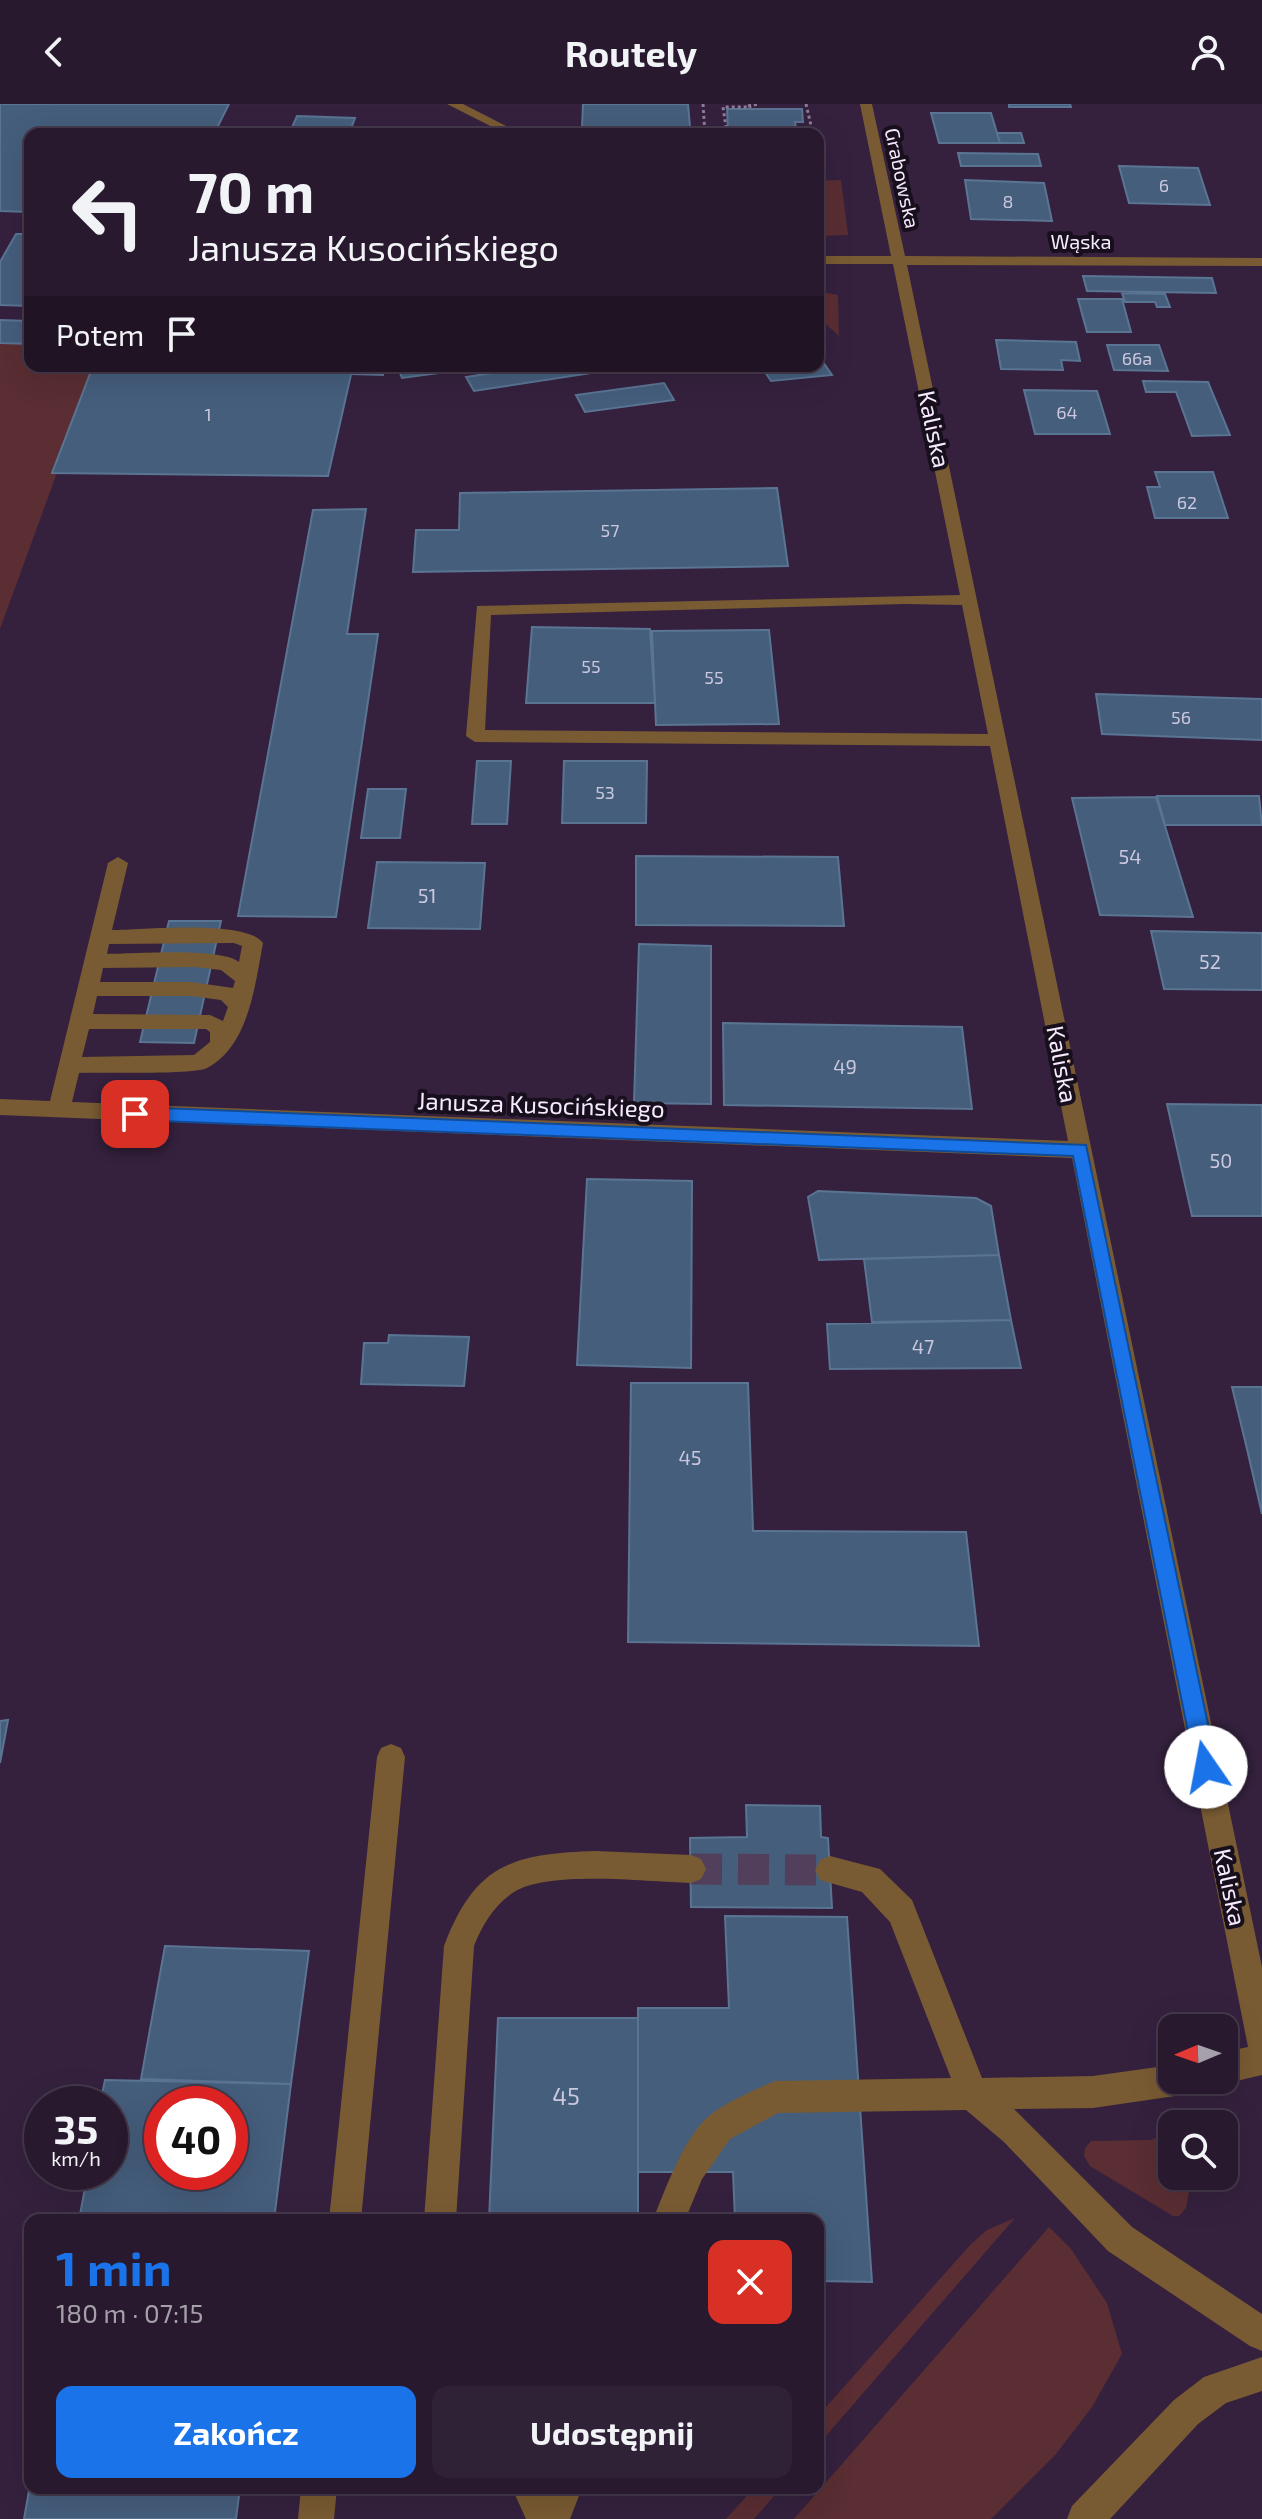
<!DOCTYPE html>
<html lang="pl">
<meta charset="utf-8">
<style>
:root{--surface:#28192e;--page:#302236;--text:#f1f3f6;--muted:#a5a0aa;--line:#44384a;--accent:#1a73e8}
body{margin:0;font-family:"Exo 2",sans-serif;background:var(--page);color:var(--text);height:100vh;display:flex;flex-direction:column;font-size:30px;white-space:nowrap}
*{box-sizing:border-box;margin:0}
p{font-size:26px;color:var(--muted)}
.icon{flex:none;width:44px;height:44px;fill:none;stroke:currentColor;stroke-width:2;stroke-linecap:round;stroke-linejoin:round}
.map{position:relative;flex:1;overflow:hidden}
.drawer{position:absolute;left:24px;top:2110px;width:800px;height:280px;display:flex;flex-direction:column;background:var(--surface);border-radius:16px;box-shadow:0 8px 32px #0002,0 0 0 2px var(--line)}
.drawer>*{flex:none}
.banner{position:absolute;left:24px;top:24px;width:800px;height:244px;border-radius:16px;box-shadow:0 8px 32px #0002,0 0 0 2px var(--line);background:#28192e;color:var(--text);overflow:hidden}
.needle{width:52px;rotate:268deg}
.fabs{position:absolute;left:1158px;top:1910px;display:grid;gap:16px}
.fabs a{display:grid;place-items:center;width:80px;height:80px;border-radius:16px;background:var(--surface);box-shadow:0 8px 32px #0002,0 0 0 2px var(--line);font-size:40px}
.speed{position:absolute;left:24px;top:1982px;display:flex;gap:16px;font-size:40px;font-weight:700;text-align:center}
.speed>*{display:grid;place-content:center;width:104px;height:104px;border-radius:50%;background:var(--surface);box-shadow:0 8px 32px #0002,0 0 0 2px var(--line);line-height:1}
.speed small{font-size:20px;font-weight:400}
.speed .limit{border:12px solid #d22;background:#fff;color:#111}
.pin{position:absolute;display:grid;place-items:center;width:68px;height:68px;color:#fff;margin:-34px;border-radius:16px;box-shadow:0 4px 12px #0006}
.me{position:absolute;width:88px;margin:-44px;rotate:348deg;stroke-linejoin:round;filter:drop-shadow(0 0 6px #0008)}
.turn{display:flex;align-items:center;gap:28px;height:168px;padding:0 32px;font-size:36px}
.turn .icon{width:104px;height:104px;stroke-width:2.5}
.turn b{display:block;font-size:56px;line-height:68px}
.then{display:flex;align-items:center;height:76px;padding:0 32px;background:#0003;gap:16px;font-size:30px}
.round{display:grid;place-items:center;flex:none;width:84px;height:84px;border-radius:16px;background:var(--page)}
.overview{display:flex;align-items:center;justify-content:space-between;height:136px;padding:0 32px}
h1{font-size:48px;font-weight:700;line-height:60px;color:var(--accent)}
.primary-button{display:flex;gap:16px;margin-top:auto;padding:16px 32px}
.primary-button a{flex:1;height:92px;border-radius:16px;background:var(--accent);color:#fff;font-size:32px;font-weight:700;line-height:92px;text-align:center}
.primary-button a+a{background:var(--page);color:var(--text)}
header{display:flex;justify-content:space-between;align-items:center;height:104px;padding:0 32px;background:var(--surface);font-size:36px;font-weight:700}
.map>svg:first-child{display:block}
.green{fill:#5a2e33}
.building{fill:#455e7c;stroke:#5a7493;stroke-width:2;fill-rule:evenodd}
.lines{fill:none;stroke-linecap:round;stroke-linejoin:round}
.minor-tunnel{stroke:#523f5b;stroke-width:31;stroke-dasharray:31 16;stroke-linecap:butt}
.path{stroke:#8d7c95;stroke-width:3;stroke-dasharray:3 3;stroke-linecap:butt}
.minor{fill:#795b33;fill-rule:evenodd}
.route{fill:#1a73e8;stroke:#114b97;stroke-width:2}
.labels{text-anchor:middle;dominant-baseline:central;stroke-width:8;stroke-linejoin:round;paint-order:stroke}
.far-number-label{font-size:18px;fill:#cac7de}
.far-street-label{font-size:20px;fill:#f7eafe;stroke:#180f1c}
.number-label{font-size:20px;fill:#cac7de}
.street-label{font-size:24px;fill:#f7eafe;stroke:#180f1c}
.near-number-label{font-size:24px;fill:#cac7de}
</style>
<header><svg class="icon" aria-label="back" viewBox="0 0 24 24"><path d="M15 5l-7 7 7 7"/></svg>Routely<svg class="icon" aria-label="person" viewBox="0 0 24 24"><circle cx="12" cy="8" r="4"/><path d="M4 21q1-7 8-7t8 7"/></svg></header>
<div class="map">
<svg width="1262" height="2415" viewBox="0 0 1262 2415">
<rect width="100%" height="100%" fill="#35213e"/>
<path class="green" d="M841,76L848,131L818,132V77Z
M818,187L838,191L839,232L818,213Z
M0,239H30V262H96L0,525Z
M1172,2027V2072H1192L1186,2104L1179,2112H1173L1090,2062L1084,2052L1085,2044L1091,2037L1151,2036Z
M1015,2114L818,2341V2312L971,2140L987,2126Z
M1049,2123L1071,2145L1107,2199L1122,2250L1092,2303L1056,2350L991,2415H794Z
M754,2384H781L754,2415H726Z"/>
<path class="building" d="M0,0H229L214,30H30V108L0,107Z
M583,0H688L690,23H582Z
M1009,0H1070L1071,3H1009Z
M727,5H802L803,18H795L796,24L805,25L801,26V30H733L732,26H728Z
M931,9H991L1000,39H939Z
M297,12L355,14L349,30H289Z
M997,29H1021L1024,39H1000Z
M958,49L1038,50L1041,62H961Z
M1119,62L1198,64L1210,101L1129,99Z
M965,76L1044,79L1052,117L971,115Z
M16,130H30V202L0,201V158Z
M1083,172L1212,174L1216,189L1087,187Z
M1122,189L1165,190L1170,203H1157L1155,198H1125Z
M1078,195H1122L1131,228H1087Z
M0,216L30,217V240L0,239Z
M996,236L1076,238L1080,257L1061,256L1063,266L1001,265Z
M1107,241H1159L1168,267L1114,266Z
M818,251L832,271L771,277L761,262H818Z
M93,262H353L328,372L52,369Z
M353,262H383V271L351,270Z
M397,262H491L402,274Z
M539,262H586L591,269L474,287L466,273Z
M1143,277L1208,278L1230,331L1192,332L1176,288H1146Z
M664,279L674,296L585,308L576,291Z
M1024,286L1097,287L1110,330H1035Z
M1155,368H1213L1228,414H1155L1147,383H1160Z
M777,384L788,462L413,468L416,426H459L460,389Z
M366,405L347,530H378L336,813L238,812L313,406Z
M532,523L650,525L655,599H526Z
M769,526L779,620L656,621L652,527Z
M1096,590L1262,595V636L1102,630Z
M477,657H511L507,720H472Z
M564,657H647L646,719H562Z
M368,685H406L400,734H361Z
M1157,692H1259L1262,721H1165Z
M1156,693L1193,813L1100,811L1072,694Z
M636,752L838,753L844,822L636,821Z
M377,758L485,759L480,825L368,824Z
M169,817H221L194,939L140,938Z
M1151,827L1262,829V886L1164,885Z
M639,840L711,842V1000L634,999Z
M723,919L962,923L972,1005L724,1001Z
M1167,1000L1262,1001V1112H1192Z
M587,1075L692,1077L691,1264L577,1261Z
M818,1087L976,1094L991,1102L999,1151L819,1156L808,1093Z
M999,1151L1011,1216L872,1218L864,1155Z
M1011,1216L1021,1264L830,1265L827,1220Z
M389,1231L469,1233L464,1282L361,1280L364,1239H388Z
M631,1279H748L753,1427L966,1428L979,1542L628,1538Z
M1232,1283H1262V1410L1247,1345Z
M8,1616L0,1659V1617Z
M746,1701L820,1702L821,1733L828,1734L832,1804L691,1803L690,1734L747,1733Z
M725,1812L847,1813L872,2178L818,2177V2116H735L733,2068H638V1904H729Z
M165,1842L309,1847L291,1980L141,1975Z
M498,1914H638V2116H489Z
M105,1976L291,1980L274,2116H79L88,2068H110V2000H100ZM162,2000H230V2068H162Z
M30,2381V2384H240L236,2415H24Z"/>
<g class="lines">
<path class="minor-tunnel" d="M691,1765L830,1766"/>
<path class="path" d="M703,0L705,30
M806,0L813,30
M748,2L759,0
M705,24L718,30
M727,30L723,3H750L749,0"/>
<path class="minor" d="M447,0H463L522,30H506Z
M860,0H872L905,152L1262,154V162L907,161L1262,1863V1971L1224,1980L1215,1976H1224V1948L1248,1943L1072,1054L0,1011V995L50,997L108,759L118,753L128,759L112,826C142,826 246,815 263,839C255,881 249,942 207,964C193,971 101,968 79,969L72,998L1068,1037L990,642L475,638L466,632L477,502L960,491L893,160H818V152H891ZM905,500L962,501L988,630L485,626L491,511ZM234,839L242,842L239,858C219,843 135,850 107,850L109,840ZM194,863L221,866L235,877L233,884L191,878H100L103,864ZM97,892H191L221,896L228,903L223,917L210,911L93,910ZM89,925H206L210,928V938L194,951L82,953Z
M391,1640L401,1644L405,1653L361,2116H329L377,1653L381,1644Z
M595,1747L691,1751L701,1755L706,1765L701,1775L691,1779C647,1778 550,1766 514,1788C495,1800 482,1821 474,1842L456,2116H424L444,1842C475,1760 512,1750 595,1747Z
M830,1752L880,1765L912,1796L982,1974L1093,1972L1172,1961V1976H1191L1186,1987L1175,1992L1093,2004L1014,2005L1132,2123L1262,2210V2247L1250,2242L1108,2147L1004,2038L966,2006L778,2009L730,2035L702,2075L685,2116H653C665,2086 684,2033 709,2012C726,1998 754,1986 775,1977L951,1974L890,1818L862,1788L820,1776L815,1766L820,1756Z
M1262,2253V2287L1226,2299L1198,2320L1110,2415H1067L1072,2402L1174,2296L1204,2273Z
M301,2384H337L334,2415H298Z
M512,2384H582L570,2415H526Z"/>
</g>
<path class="route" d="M135,1003L1086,1041L1217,1663L1214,1670L1206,1673L1198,1670L1195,1663L1073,1052L135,1016L127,1010Z"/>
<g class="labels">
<g class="far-number-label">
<text x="1164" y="81">6</text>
<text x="1008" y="97">8</text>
<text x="1137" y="254">66a</text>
<text x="1067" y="308">64</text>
<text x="208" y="310">1</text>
<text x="1187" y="398">62</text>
<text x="610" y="426">57</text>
<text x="591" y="562">55</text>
<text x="714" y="573">55</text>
<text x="1181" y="613">56</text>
<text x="605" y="688">53</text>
</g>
<g class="far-street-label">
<text transform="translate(903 74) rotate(78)">Grabowska</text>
<text x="1081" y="137">Wąska</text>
</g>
<g class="number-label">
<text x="1130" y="752">54</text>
<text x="427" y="791">51</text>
<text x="1210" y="857">52</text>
<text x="845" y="962">49</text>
<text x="1221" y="1056">50</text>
<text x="923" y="1242">47</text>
<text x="690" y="1353">45</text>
</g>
<g class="street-label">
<text transform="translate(935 325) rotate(78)">Kaliska</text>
<text transform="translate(1063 960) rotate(79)">Kaliska</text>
<text transform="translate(541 1000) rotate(2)">Janusza Kusocińskiego</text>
<text transform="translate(1231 1783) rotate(78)">Kaliska</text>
</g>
<g class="near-number-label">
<text x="566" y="1991">45</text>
</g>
</g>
</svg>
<div class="fabs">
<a><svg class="needle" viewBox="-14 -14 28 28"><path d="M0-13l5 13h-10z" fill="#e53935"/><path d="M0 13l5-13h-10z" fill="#a5a0aa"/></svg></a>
<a><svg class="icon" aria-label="search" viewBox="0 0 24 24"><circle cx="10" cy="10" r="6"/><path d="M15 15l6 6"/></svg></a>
</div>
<div class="speed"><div>35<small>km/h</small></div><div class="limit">40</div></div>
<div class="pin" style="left:135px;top:1010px;background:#d93025"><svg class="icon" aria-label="arrive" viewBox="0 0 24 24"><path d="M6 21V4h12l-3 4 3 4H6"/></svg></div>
<svg class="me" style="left:1206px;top:1663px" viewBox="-20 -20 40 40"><circle r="19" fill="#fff"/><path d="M0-13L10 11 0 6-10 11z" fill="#1a73e8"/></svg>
<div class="banner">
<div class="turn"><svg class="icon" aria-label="left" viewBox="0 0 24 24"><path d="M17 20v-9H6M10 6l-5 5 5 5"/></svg><div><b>70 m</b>Janusza Kusocińskiego</div></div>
<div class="then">Potem<svg class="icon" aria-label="arrive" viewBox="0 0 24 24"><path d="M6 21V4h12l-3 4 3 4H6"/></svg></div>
</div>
<section class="drawer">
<div class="overview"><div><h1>1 min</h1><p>180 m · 07:15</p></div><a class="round" style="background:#d93025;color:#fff"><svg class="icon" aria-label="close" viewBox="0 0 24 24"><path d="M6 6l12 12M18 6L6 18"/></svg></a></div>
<div class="primary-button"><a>Zakończ</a><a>Udostępnij</a></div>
</section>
</div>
